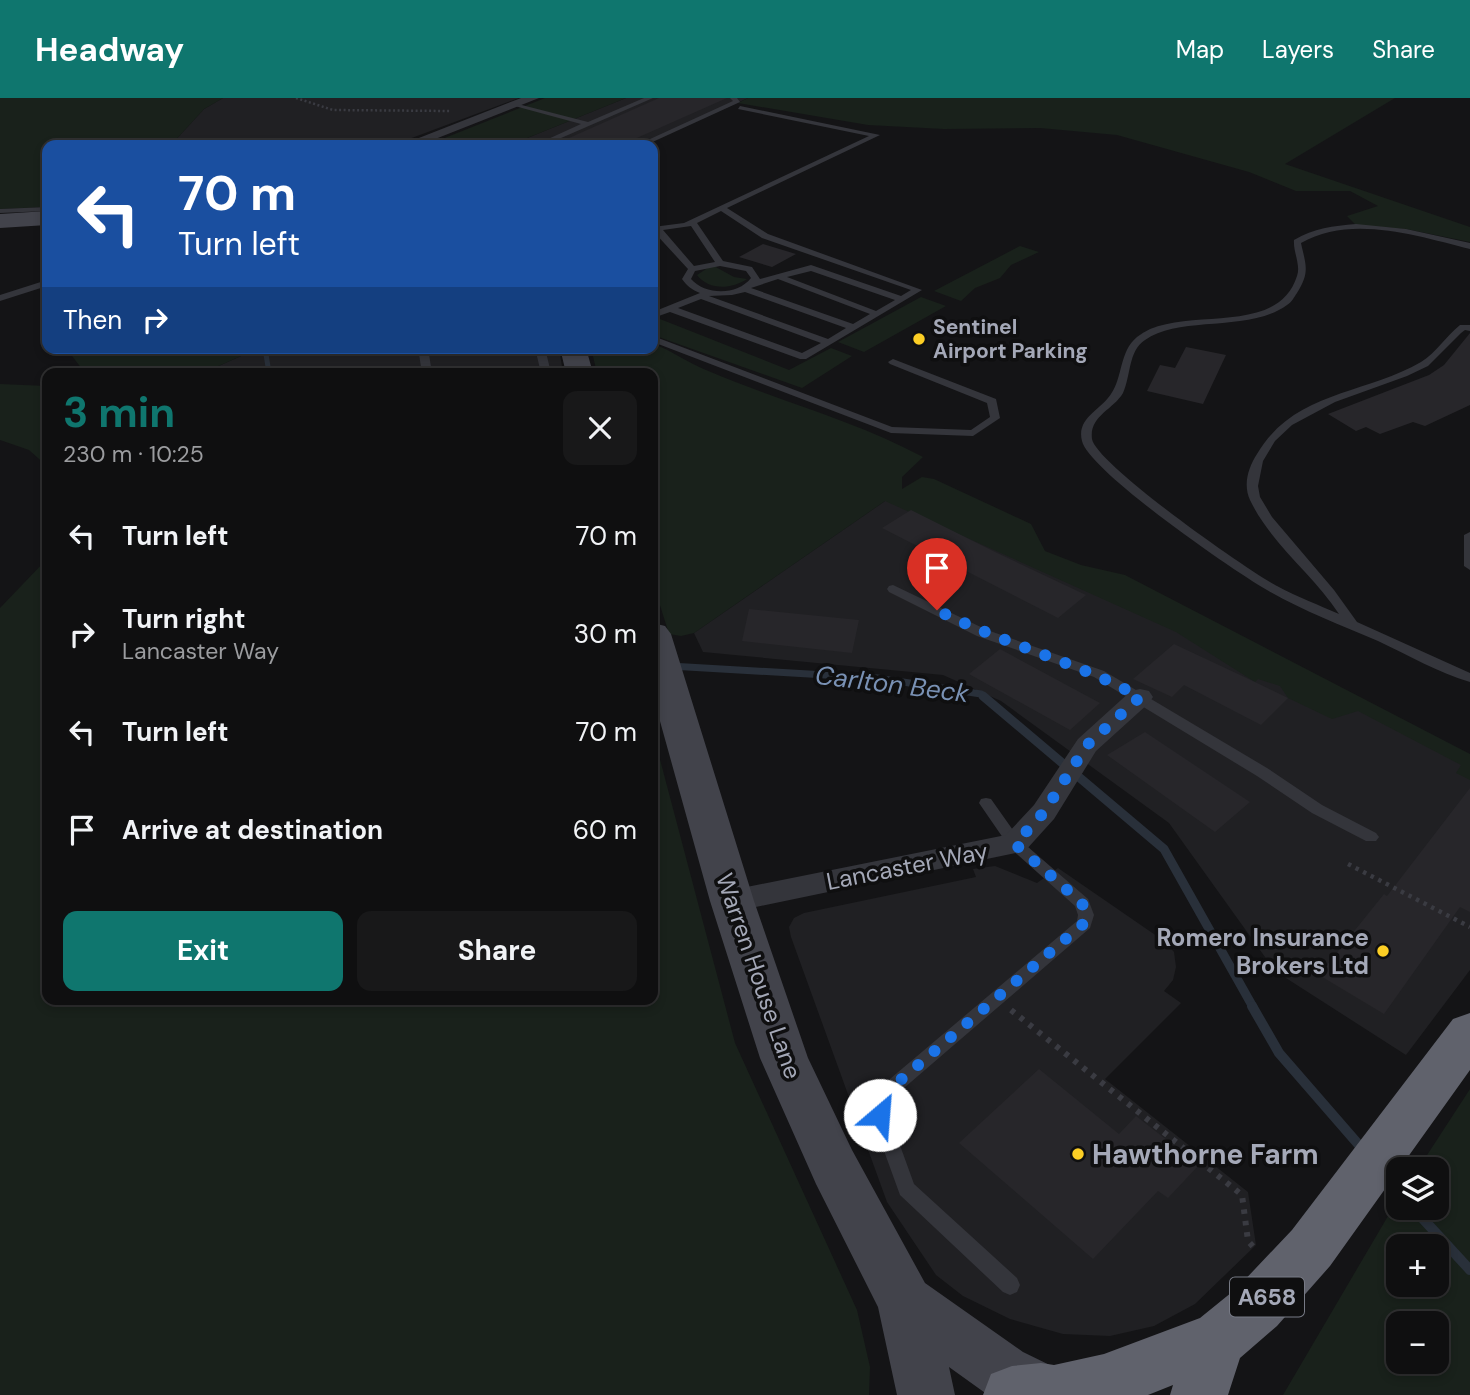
<!DOCTYPE html>
<meta charset="utf-8">
<style>
:root{--surface:#0f0f10;--page:#181819;--text:#f1f3f6;--muted:#9b9c9f;--line:#2f2f30;--accent:#0f766e}
body{margin:0;font-family:"DM Sans",sans-serif;background:var(--page);color:var(--text);height:100vh;display:flex;flex-direction:column;font-size:26px;white-space:nowrap}
*{box-sizing:border-box;margin:0}
p{font-size:23px;color:var(--muted)}
.icon{flex:none;width:38px;height:38px;fill:none;stroke:currentColor;stroke-width:2;stroke-linecap:round;stroke-linejoin:round}
.map{position:relative;flex:1;overflow:hidden}
.details{position:absolute;left:42px;top:270px;width:616px;height:637px;display:flex;flex-direction:column;background:var(--surface);border-radius:14px;box-shadow:0 4px 10px #0003,0 0 0 2px var(--line)}
.details>*{flex:none}
.guide{position:absolute;left:42px;top:42px;width:616px;height:214px;border-radius:14px;box-shadow:0 4px 10px #0003,0 0 0 2px var(--line);background:#1a4fa0;color:#fff;overflow:hidden}
.controls{position:absolute;left:1386px;top:1059px;display:grid;gap:14px}
.controls a{display:grid;place-items:center;width:63px;height:63px;border-radius:14px;background:var(--surface);box-shadow:0 4px 10px #0003,0 0 0 2px var(--line);font-size:35px}
.pin{position:absolute;display:grid;place-items:center;width:60px;height:60px;color:#fff;margin:-72px -30px;border-radius:50% 50% 50% 0;rotate:-45deg;box-shadow:0 0 7px #0007}
.pin .icon{rotate:45deg}
.me{position:absolute;width:77px;margin:-38px;rotate:27deg;stroke-linejoin:round;filter:drop-shadow(0 0 5px #0008)}
.turn{display:flex;align-items:center;gap:24px;height:147px;padding:0 21px;font-size:32px}
.turn .icon{width:91px;height:91px;stroke-width:2.5}
.turn b{display:block;font-size:49px;line-height:60px}
.then{display:flex;align-items:center;height:66px;padding:0 21px;background:#0003;gap:14px;font-size:26px}
.round{display:grid;place-items:center;flex:none;width:74px;height:74px;border-radius:14px;background:var(--page)}
.overview{display:flex;align-items:center;justify-content:space-between;height:119px;padding:0 21px}
h1{font-size:42px;font-weight:700;line-height:52px;color:var(--accent)}
.cta{display:flex;gap:14px;margin-top:auto;padding:14px 21px}
.cta a{flex:1;height:80px;border-radius:14px;background:var(--accent);color:#fff;font-size:28px;font-weight:700;line-height:80px;text-align:center}
.cta a+a{background:var(--page);color:var(--text)}
ul{padding:0;list-style:none}
li{display:flex;align-items:center;gap:21px;height:98px;padding:0 21px}
li div{flex:1}
li b{display:block;font-size:26px}
li em{font-style:normal}
header{display:flex;align-items:center;gap:42px;box-sizing:border-box;height:98px;padding:0 35px;background:var(--accent);color:#fff}
header strong{font-size:33px}
nav{display:flex;gap:38px;margin-inline-start:auto;font-size:24px}
.map>svg:first-child{display:block}
.built{fill:#202023}
.green{fill:#19211b;fill-rule:evenodd}
.lines{fill:none;stroke-linecap:round;stroke-linejoin:round}
.stream-far3{stroke:#29303a;stroke-width:5}
.stream-far2{stroke:#29303a;stroke-width:7}
.stream-far1{stroke:#29303a;stroke-width:9}
.stream{stroke:#29303a;stroke-width:10}
.building{fill:#27262a}
.path-far2{stroke:#3a3b42;stroke-width:2.5;stroke-dasharray:2 2.5;stroke-linecap:butt}
.path-far1{stroke:#3a3b42;stroke-width:4.5;stroke-dasharray:3.5 5;stroke-linecap:butt}
.path{stroke:#3a3b42;stroke-width:6;stroke-dasharray:4.5 7;stroke-linecap:butt}
.lane{fill:#34353b;fill-rule:evenodd}
.street{fill:#34353b;fill-rule:evenodd}
.secondary{fill:#42434b;fill-rule:evenodd}
.highway{fill:#60626c;fill-rule:evenodd}
.route{stroke:#1a73e8;stroke-width:12;stroke-dasharray:0 21.6}
.poi-dot{fill:#fcce25;stroke:#0f0f10;stroke-width:2.5}
.labels{text-anchor:middle;dominant-baseline:central;stroke-width:7;stroke-linejoin:round;paint-order:stroke}
.far-poi-label{font-size:21px;font-weight:bold;fill:#a4a8b7;stroke:#0f0f10;text-anchor:start}
.shield{fill:#0f0f10;stroke:#777a85;stroke-width:2}
.shield-label{font-size:23px;font-weight:bold;fill:#a4a8b7}
.street-label{font-size:24px;fill:#a4a8b7;stroke:#0f0f10}
.poi-label{font-size:24px;font-weight:bold;fill:#a4a8b7;stroke:#0f0f10;text-anchor:end}
.water-label{font-size:26px;font-style:italic;fill:#7991b4;stroke:#0f0f10}
.near-poi-label{font-size:28px;font-weight:bold;fill:#a4a8b7;stroke:#0f0f10;text-anchor:start}
</style>
<header>
<strong>Headway</strong>
<nav><a>Map</a><a>Layers</a><a>Share</a></nav>
</header>
<div class="map">
<svg width="1470" height="1297" viewBox="0 0 1470 1297">
<rect width="100%" height="100%" fill="#141416"/>
<path class="built" d="M223,0H519L393,47H171L204,11Z
M626,0H748L644,47H510Z
M259,250H559L563,275H203Z
M901,392L1470,662V872L1406,957L1275,873L1169,725L1001,603L943,577L703,554L694,535Z
M995,768L1037,785L1058,770L1164,843L1174,854L1176,869L1173,882L1164,893L1181,905L1105,981L1248,1094L1256,1147L1195,1206L1154,1228L1110,1238L1063,1236L1010,1221L963,1198L936,1177L887,1104L791,839L789,829L794,820L804,815L976,779L973,771Z"/>
<path class="green" d="M0,0H223L204,11L171,47H47V109L0,111Z
M545,0H626L510,47H427Z
M748,0H1395L1285,66L1470,129V144L1406,131L1356,127L1347,118L1378,108L1350,93H1296L1249,74L1117,37L1040,30L944,31L868,27L738,5Z
M1020,148L1039,154L1011,167L1000,180L975,190L961,203L934,193Z
M712,167L734,179L747,181C732,191 709,193 697,177Z
M921,199L946,208L864,254L838,244Z
M660,221L789,272L831,250L852,258L802,290L653,237V225Z
M653,246C671,252 688,265 706,272C778,303 854,322 923,359L902,379V391L922,379L934,381L1031,426L1045,453L1081,467L1125,477L1470,656V682L1456,675L1461,667L1358,613L1332,621L1288,600L1280,588L1258,581L1255,584L1176,534L885,403L694,535L681,538L669,536L653,485V275H597L591,250H653Z
M66,250H259L203,275H85Z
M0,286L47,288V368L29,352L0,342Z
M47,461V901H653V635L735,945L857,1212L870,1269L869,1297H0V510Z
M1470,991V1297H1283L1398,1101V1110H1437V1071H1418ZM1398,1148H1437V1186H1398ZM1398,1225H1437V1264H1398Z"/>
<g class="lines">
<path class="stream-far3" d="M265,250L269,275"/>
<path class="stream-far2" d="M653,567L877,580L981,596L985,600"/>
<path class="stream-far1" d="M983,598L1164,751L1253,909"/>
<path class="stream" d="M1252,908L1279,955L1365,1054
M1385,1077L1398,1092
M1413,1110L1470,1172"/>
</g>
<path class="building" d="M659,0H727L621,47H598L569,40Z
M763,146L796,156L772,169L739,159Z
M1470,235V307L1425,328L1413,324L1380,336L1366,329L1356,333L1328,316L1429,277L1444,267Z
M1186,249L1226,257L1203,306L1147,293L1160,267L1175,270Z
M911,412L995,454L1086,497L1058,520L882,430Z
M749,511L859,522L852,555L742,543Z
M1174,546L1255,584L1288,600L1261,627L1184,587L1172,599L1133,581Z
M1000,551L1100,605L1070,632L969,576Z
M1145,634L1250,704L1215,734L1107,657Z
M1470,690V814L1460,809L1384,916L1319,877L1384,796L1387,798Z
M1039,971L1119,1036L1136,1018L1199,1067L1168,1100L1158,1093L1093,1161L959,1045Z"/>
<g class="lines">
<path class="path-far2" d="M296,0L333,12L450,13"/>
<path class="path-far1" d="M1348,766L1470,829"/>
<path class="path" d="M1011,912L1242,1097L1248,1143L1257,1153"/>
<path class="lane" d="M644,0H653L545,47H535L581,26L511,7L514,5L588,24Z
M730,0H737L740,4L646,47H637L733,3Z
M740,8L880,37L727,110L768,136L922,192L806,261H800L670,214L653,220V214L700,195C692,192 687,188 682,181L688,171L653,133V129L684,125L869,38L738,11ZM721,113L762,140L911,192L901,198L811,167L760,181L752,169L723,163L697,125ZM691,128L715,164L694,168L663,132ZM720,168L746,173L751,180C737,198 705,197 691,181L695,173ZM811,173L895,202L876,213L787,179ZM778,181L870,216L853,226L751,190ZM745,194L846,230L828,241L709,198L732,197ZM701,201L821,245L802,255L678,210Z
M47,109V113L0,115V111Z
M1356,126L1406,131L1470,145V151C1418,138 1351,116 1301,145C1306,168 1310,174 1297,195C1294,199 1292,204 1287,207C1249,235 1180,217 1145,242C1128,253 1131,278 1123,295C1113,312 1089,318 1092,341C1096,366 1248,473 1277,488C1297,499 1319,507 1339,516C1313,476 1271,446 1250,402C1243,387 1248,370 1257,356C1294,293 1364,297 1421,264C1436,255 1446,238 1460,227H1470V233L1465,232L1461,235L1428,268L1407,278L1335,304L1292,327L1275,343L1263,363L1258,388L1260,399L1272,419L1334,492L1357,524L1470,575V584C1439,575 1408,557 1378,543C1341,527 1301,512 1267,492C1235,474 1089,373 1082,343C1076,320 1101,312 1111,296C1123,279 1119,254 1137,239C1178,205 1277,242 1297,178C1301,167 1293,154 1294,142C1314,130 1333,128 1356,126Z
M47,182V188L0,203V197Z
M653,183L656,184L660,192L658,199H653Z
M653,238L892,329L971,332L990,319L987,305L890,266L888,264L893,261L996,301L1000,320L973,338L891,335L653,244Z
M418,250H428L432,275H422Z
M535,250H545L551,275H541Z
M1470,434V472L1464,468V437Z
M893,487L987,532L1104,573L1267,670L1322,707L1376,735L1379,739L1376,743H1366L1312,715L1257,678L1094,579L977,538L889,494L887,491L889,488Z
M986,700L991,701L1020,742L1088,801L1094,817L1090,830L897,996L889,1017L914,1086L1017,1180L1020,1187L1017,1194L1010,1197L1003,1194L900,1097L871,1017L884,986L1077,823L1078,817L1075,808L1010,750L979,705L981,701Z"/>
<path class="street" d="M521,0H539L420,47H401Z
M1140,591L1149,593L1153,599L1149,605L1096,653L1054,721L1025,753L732,814L722,811L717,803L722,795L732,792L1006,737L1034,707L1078,641L1131,593Z"/>
<path class="secondary" d="M47,113V127L0,130V116Z
M560,250H586L593,275H566Z
M653,525L665,528L671,536L754,803L808,960L852,1052L925,1185L1023,1254L1062,1273L1069,1297H988L949,1269L955,1297H897L878,1209L816,1086L760,960L710,803L653,598Z"/>
<path class="highway" d="M1470,915V972L1330,1168L1277,1228L1240,1260L1228,1297H1170L1173,1287L1148,1297H983L991,1276L1012,1268L1041,1265L1054,1267L1104,1256L1200,1220L1237,1190L1292,1132L1453,921Z"/>
</g>
<g class="lines">
<path class="route" d="M880,1017L890,991L1083,826L1086,817L1082,805L1015,746L1044,714L1087,647L1140,599C1075,563 1003,546 937,512"/>
</g>
<g class="poi-dot">
<circle cx="919" cy="241" r="7"/>
<circle cx="1383" cy="853" r="7"/>
<circle cx="1078" cy="1056" r="7"/>
</g>
<g class="labels">
<g class="far-poi-label">
<text x="933" y="229">Sentinel<tspan x="933" dy="24">Airport Parking</tspan></text>
</g>
<rect class="shield" x="1230" y="1179.5" width="74" height="39" rx="5"/>
<g class="shield-label">
<text x="1267" y="1199">A658</text>
</g>
<g class="street-label">
<text transform="translate(907 768) rotate(-11)">Lancaster Way</text>
<text transform="translate(759 878) rotate(71)">Warren House Lane</text>
</g>
<g class="poi-label">
<text x="1369" y="839">Romero Insurance<tspan x="1369" dy="28">Brokers Ltd</tspan></text>
</g>
<g class="water-label">
<text transform="translate(892 586) rotate(7)">Carlton Beck</text>
</g>
<g class="near-poi-label">
<text x="1092" y="1056">Hawthorne Farm</text>
</g>
</g>
</svg>
<div class="controls">
<a><svg class="icon" aria-label="layers" viewBox="0 0 24 24"><path d="M12 4l9 5-9 5-9-5zM3 14l9 5 9-5"/></svg></a>
<a>+</a>
<a>−</a>
</div>
<div class="pin" style="left:937px;top:512px;background:#d93025"><svg class="icon" aria-label="arrive" viewBox="0 0 24 24"><path d="M6 21V4h12l-3 4 3 4H6"/></svg></div>
<svg class="me" style="left:880px;top:1017px" viewBox="-20 -20 40 40"><circle r="19" fill="#fff"/><path d="M0-13L10 11 0 6-10 11z" fill="#1a73e8"/></svg>
<div class="guide">
<div class="turn"><svg class="icon" aria-label="left" viewBox="0 0 24 24"><path d="M17 20v-9H6M10 6l-5 5 5 5"/></svg><div><b>70 m</b>Turn left</div></div>
<div class="then">Then<svg class="icon" aria-label="right" viewBox="0 0 24 24"><path d="M7 20v-9h11M14 6l5 5-5 5"/></svg></div>
</div>
<section class="details">
<div class="overview"><div><h1>3 min</h1><p>230 m · 10:25</p></div><a class="round"><svg class="icon" aria-label="close" viewBox="0 0 24 24"><path d="M6 6l12 12M18 6L6 18"/></svg></a></div>
<ul>
<li><svg class="icon" aria-label="left" viewBox="0 0 24 24"><path d="M17 20v-9H6M10 6l-5 5 5 5"/></svg><div><b>Turn left</b></div><em>70 m</em></li>
<li><svg class="icon" aria-label="right" viewBox="0 0 24 24"><path d="M7 20v-9h11M14 6l5 5-5 5"/></svg><div><b>Turn right</b><p>Lancaster Way</p></div><em>30 m</em></li>
<li><svg class="icon" aria-label="left" viewBox="0 0 24 24"><path d="M17 20v-9H6M10 6l-5 5 5 5"/></svg><div><b>Turn left</b></div><em>70 m</em></li>
<li><svg class="icon" aria-label="arrive" viewBox="0 0 24 24"><path d="M6 21V4h12l-3 4 3 4H6"/></svg><div><b>Arrive at destination</b></div><em>60 m</em></li>
</ul>
<div class="cta"><a>Exit</a><a>Share</a></div>
</section>
</div>
